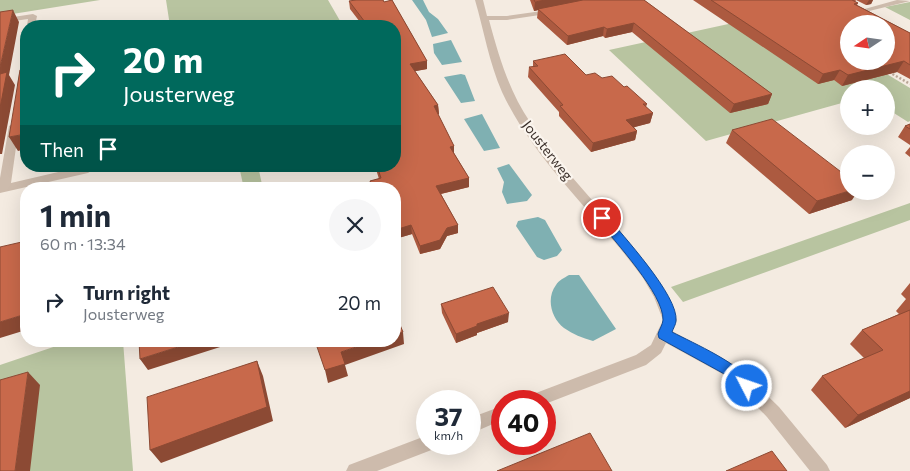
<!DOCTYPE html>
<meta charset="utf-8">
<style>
:root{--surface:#fff;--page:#f6f6f7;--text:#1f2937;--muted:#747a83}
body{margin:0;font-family:Commissioner,sans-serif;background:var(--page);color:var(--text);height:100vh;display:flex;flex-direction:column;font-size:19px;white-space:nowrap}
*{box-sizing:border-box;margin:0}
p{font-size:16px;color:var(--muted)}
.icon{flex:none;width:28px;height:28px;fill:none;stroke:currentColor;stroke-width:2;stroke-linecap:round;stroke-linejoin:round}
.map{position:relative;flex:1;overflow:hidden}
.details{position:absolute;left:20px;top:182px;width:381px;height:165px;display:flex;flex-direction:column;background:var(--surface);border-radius:20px;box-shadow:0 5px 20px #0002}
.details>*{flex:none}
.guide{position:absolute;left:20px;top:20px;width:381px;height:152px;border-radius:20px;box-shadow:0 5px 20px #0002;background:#00695c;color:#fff;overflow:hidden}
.needle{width:32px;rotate:257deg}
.fabs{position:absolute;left:840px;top:15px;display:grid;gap:10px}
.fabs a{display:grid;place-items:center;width:55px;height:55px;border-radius:50%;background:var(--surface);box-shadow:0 5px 20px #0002;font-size:25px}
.speed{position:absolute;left:416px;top:390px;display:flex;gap:10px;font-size:25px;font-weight:700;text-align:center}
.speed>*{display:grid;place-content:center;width:65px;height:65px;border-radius:50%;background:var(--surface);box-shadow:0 5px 20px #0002;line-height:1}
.speed small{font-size:12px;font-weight:400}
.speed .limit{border:8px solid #d22;background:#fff;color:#111}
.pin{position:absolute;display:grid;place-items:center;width:42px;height:42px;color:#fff;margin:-21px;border:2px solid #fff;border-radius:50%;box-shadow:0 1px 5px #0007}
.me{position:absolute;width:55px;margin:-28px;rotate:311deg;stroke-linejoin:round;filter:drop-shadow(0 0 4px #0008)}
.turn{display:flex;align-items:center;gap:18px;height:105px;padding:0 20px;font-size:22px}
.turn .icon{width:65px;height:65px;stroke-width:2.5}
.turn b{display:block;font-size:35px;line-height:42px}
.then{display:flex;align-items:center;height:48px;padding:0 20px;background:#0003;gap:10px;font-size:19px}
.round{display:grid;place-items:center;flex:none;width:52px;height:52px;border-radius:26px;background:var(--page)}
.summary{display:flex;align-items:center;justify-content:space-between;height:85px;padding:0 20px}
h1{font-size:30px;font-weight:700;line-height:38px}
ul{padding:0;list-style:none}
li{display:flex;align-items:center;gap:15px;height:70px;padding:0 20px}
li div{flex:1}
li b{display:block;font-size:19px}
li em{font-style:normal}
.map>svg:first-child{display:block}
.green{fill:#b8c4a0}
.water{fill:#7fb0b2}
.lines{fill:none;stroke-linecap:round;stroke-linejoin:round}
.path{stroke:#b9a596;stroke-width:2.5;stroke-dasharray:2 2;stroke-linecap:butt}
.minor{fill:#cdbbac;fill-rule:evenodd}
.wall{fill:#ac5a40}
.shaded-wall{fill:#8c4a34}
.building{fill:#c8694b;stroke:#8c4a34;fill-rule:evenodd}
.route{fill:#1a73e8;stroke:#114b97}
.labels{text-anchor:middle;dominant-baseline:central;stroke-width:4.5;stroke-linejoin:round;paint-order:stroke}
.street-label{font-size:14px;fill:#3b302b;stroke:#fbf5ee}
</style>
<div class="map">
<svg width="910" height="471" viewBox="0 0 910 471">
<rect width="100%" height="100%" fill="#f4ebe1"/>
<path class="green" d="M0,0H100L0,16Z
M166,0H328L343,26H170Z
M910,2V20L885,7Z
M784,12L849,61H865L910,88V121L908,122L886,108V89H849V101L706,141L609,50Z
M239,166H258L263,189H244Z
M910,203V220L683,302L671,287Z
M71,341H123L133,471H0V365Z"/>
<path class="water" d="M412,0H423L429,12L438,19L448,33L432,37L426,20Z
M451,40L462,62L442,65L434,53L433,44Z
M461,74L465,75L475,101L461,103L444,77Z
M482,114L500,148L484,151L464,119Z
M509,164L532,195L527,201L507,204L502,192L504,182L497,168Z
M538,217L545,220L562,250L557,256L544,260L537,257L516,226L518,221Z
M569,275H579L616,329L593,341C582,338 573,334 564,328C551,318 546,298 556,285C559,280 564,278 569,275Z"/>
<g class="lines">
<path class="path" d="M889,72L910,84"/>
<path class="minor" d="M475,0H483L487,16H507L556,9V13H553L507,20H489C499,57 509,91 530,122C555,160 587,194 617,228C642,257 665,284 677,320L672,331L738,367L779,407L827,465L830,471H810L767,417L728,377L666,343L661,353L646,365L545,404V401H526L528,396L636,355L651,345L663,320L654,297L643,278C598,216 534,161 502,92C489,62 484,31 475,0Z
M897,0L910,1L865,12L861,10Z
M33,14L37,16L35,26H27L28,19L0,23V19Z
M26,54V86L22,88L17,85L22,57Z
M14,123L19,126L11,183L84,166H92L94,169L88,173L0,193V178L9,126Z
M502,406V420L470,434V418Z
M428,435V444H436L434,449L377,471H346L349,465Z"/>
</g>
<path class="wall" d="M356,0H383L384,2L392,0L427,61V69L415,71L438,105L439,114H438L454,146V153L469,178V187L441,194L458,225V233L447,236L440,249L420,254L412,234L395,239V189H371L370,181L379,179L375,166H395V26H363L350,9L349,1Z
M530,0H644L772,94L768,104L730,113L632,32L605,38L603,36L567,45L537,18L538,10L534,11Z
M693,0H873L871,4L866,5L856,0L855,2L858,3L857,5L910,33V79L897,72L842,86L834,80L818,84Z
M533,61L586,75L602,78L624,87L647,104L646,107L653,113L650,123L634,127L637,131L635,140L591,152L559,116V112L528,77L529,67H533Z
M910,124V145L898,137L905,126Z
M732,130L852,200L809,214L726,143Z
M910,147V157L905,153Z
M910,283V398L845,428L811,390L822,376L864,358L850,344L862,330L899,314L896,311L906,299L901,294Z
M441,304L508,322L477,333V335L456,343L442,313Z"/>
<path class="shaded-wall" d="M545,0H588L534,11L535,2Z
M869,0H873L871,4L866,5Z
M13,10L19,22L9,75L15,85L2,154H0V67Z
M634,23L632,32L605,38L607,29Z
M604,27L603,36L567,45L568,36Z
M427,61V69L411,72L410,64Z
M904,61L897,72L842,86L848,75Z
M840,70L834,80L818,84L823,74Z
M772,94L768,104L730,113L734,104Z
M438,105L439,114L434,115V106Z
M653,113L650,123L624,130L626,120Z
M637,131L635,140L591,152L593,143Z
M26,134V149L18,151L9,137Z
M454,146V155L450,147Z
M469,178V187L436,195V186Z
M849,191H858L852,200L809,214L817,201Z
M411,225L412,234L395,239V230Z
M458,225V233L447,236L440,249L420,254V246L447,228Z
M509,313L508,322L477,333V335L456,343V334L477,324Z
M26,314V330L0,338V322Z
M403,332L404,344L345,365L348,376L328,383L325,370L341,352L374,341H395V334Z
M197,341H239L148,370L140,359Z
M257,361L263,376L273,421L161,463L150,450Z
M28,372L40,385L30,471H15Z
M910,391V398L845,428L858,415Z"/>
<path class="building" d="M356,0H383L384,2L392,0L427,61L410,64L438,105L434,106L454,146L450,147L469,178L436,186L458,225L447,228L440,240L420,246L411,225L395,230V189H373L370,181L381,178L377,166H395V26H368L349,1Z
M534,0H545L535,2Z
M583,0H644L772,94L734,104L634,23L607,29L604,27L568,36L538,9Z
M711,0H852L858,3L854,4L910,33V65L904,61L848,75L840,70L823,74ZM849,24H886V61H849Z
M13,10L0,67V12Z
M565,54L586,75L595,73L602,78L612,76L624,87L627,86L647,104H643L653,113L626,120L637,131L593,143L560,106L563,105L529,67L538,66L533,61Z
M26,69V134L9,137L20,70Z
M7,72L0,108V74Z
M772,119L849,178V191L817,201L732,130Z
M910,124V129L905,126Z
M26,241V314L0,322V247Z
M493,287L509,313L477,324V326L456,334L441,304Z
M910,310V391L858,415L822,376L883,350L862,330Z
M395,313L403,332L395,334Z
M139,341H197L140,359Z
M315,341H374L341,352L345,364L325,370Z
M257,361L267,407L150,450L147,397Z
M28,372L15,471H0V380Z
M590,433L612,471H497Z
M772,451L787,471H726Z"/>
<path class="route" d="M602,214L606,215C622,235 679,296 676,321C676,324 673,329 672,332C693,343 744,365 754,386L752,390L747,392L742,390L728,376L659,338L658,334C659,330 663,324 663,320C664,294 614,241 598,220L596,218Z"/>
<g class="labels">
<g class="street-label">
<text transform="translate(548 150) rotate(52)">Jousterweg</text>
</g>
</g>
</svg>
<div class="fabs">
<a><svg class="needle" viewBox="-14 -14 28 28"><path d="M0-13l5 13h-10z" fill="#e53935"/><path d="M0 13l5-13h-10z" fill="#747a83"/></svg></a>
<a>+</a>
<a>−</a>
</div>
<div class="speed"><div>37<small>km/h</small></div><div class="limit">40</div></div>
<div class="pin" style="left:602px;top:218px;background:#d93025"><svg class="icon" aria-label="arrive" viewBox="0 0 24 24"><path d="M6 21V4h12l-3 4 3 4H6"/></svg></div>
<svg class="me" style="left:747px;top:386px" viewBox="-20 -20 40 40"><circle r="17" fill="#1a73e8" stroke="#fff" stroke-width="3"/><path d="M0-11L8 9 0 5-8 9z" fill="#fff"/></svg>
<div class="guide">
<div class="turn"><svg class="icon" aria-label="right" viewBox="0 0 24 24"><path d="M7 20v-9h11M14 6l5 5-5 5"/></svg><div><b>20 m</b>Jousterweg</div></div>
<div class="then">Then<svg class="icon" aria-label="arrive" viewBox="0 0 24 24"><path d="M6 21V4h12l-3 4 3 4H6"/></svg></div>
</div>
<section class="details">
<div class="summary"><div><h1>1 min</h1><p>60 m · 13:34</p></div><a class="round"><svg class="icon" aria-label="close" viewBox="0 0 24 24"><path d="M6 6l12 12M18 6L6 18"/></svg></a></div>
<ul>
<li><svg class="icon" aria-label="right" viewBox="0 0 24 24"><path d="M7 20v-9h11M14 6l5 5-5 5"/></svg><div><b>Turn right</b><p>Jousterweg</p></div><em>20 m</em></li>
</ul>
</section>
</div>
